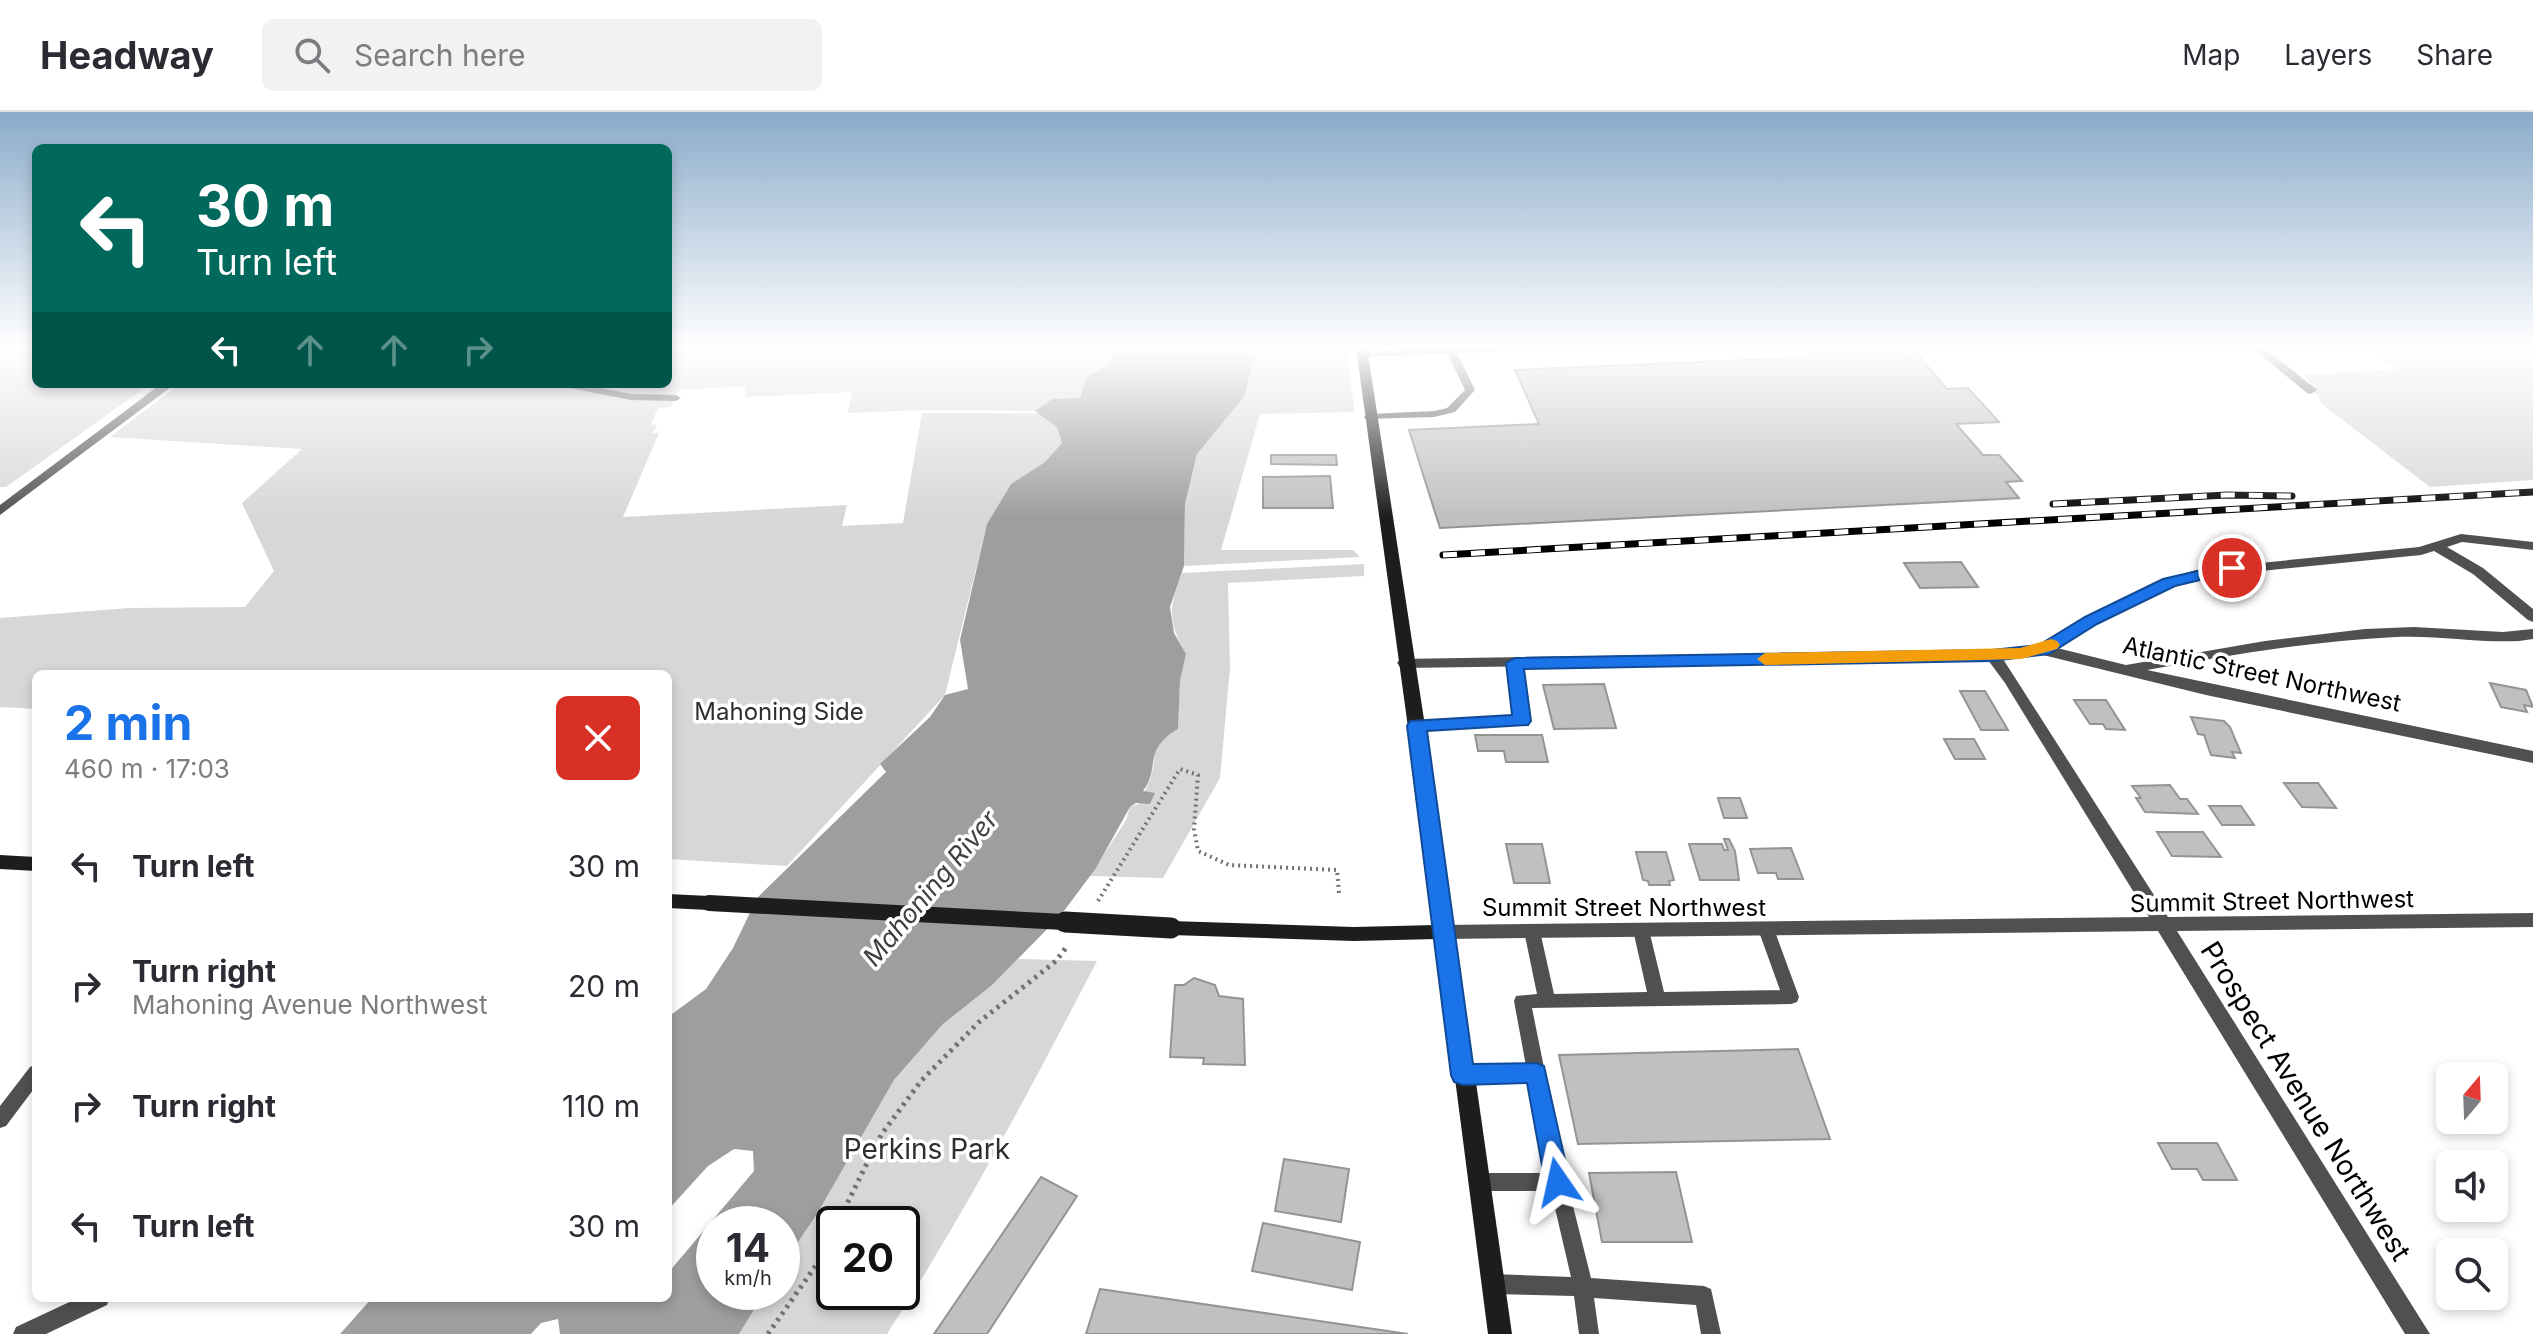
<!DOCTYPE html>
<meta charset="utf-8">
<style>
:root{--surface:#fff;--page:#f2f2f3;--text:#2b2b33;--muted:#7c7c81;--line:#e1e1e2;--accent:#1a73e8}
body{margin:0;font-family:Inter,sans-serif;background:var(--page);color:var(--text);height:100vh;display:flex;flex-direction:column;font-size:30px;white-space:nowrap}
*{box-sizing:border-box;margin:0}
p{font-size:26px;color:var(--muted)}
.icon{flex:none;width:44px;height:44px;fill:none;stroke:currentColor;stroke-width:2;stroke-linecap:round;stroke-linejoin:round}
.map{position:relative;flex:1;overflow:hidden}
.panel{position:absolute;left:32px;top:558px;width:640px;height:632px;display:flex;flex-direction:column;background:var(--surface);border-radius:12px;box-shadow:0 4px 12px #0003}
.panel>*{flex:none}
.guide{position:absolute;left:32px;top:32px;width:640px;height:244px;border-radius:12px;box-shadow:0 4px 12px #0003;background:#00695c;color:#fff;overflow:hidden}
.needle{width:52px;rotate:19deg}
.controls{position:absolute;left:2436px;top:950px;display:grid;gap:16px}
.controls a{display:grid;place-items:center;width:72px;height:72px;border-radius:12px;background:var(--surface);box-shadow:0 4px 12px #0003;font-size:40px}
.speed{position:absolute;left:696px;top:1094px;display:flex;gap:16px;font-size:40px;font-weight:700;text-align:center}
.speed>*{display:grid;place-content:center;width:104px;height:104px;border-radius:50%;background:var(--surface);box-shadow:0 4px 12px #0003;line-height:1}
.speed small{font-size:20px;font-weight:400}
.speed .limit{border:4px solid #111;border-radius:12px;background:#fff;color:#111}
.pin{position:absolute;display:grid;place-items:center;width:68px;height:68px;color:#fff;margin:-34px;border:4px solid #fff;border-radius:50%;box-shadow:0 2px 8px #0007}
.me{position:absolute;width:88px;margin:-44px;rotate:349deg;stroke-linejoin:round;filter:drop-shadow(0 0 6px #0008)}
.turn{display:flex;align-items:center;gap:28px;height:168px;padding:0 32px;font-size:36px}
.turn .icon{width:104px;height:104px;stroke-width:2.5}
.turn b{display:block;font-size:56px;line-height:68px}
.lanes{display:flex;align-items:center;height:76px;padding:0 32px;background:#0003;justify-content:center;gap:40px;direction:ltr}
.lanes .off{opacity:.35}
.round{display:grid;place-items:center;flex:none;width:84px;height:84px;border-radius:12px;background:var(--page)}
.summary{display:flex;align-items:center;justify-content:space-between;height:136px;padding:0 32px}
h1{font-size:48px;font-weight:700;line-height:60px;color:var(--accent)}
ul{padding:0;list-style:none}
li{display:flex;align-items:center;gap:24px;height:120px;padding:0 32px}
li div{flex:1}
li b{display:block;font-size:30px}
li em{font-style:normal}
header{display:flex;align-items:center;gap:48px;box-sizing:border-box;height:112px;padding:0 40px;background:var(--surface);border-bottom:2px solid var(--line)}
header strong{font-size:38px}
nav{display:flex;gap:44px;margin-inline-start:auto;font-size:28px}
.search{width:560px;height:72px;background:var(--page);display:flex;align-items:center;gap:20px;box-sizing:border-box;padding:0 28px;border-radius:12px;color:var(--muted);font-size:30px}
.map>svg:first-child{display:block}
.green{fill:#d7d7d7;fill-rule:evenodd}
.water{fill:#9e9e9e}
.building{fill:#c0c0c0;stroke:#949494;stroke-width:2}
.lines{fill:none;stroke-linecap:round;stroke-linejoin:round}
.path-far1{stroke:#727272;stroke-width:4;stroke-dasharray:2 4;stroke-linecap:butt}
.path{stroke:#727272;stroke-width:5;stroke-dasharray:3 5;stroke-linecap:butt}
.service{fill:#505050;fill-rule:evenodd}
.minor{fill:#505050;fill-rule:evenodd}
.secondary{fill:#1d1d1d;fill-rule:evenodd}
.rail-casing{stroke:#000;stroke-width:7}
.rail{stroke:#fff;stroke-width:5;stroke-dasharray:14;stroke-linecap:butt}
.secondary-bridge-far1{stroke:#1d1d1d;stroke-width:16}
.secondary-bridge{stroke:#1d1d1d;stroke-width:21}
.route{fill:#1a73e8;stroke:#114b97;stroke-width:2}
.slow{fill:#f59e0b}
.labels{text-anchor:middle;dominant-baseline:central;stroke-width:7;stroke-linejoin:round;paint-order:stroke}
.street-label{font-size:24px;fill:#000;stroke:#fff}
.park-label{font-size:24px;fill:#2e2e2e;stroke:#fff}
.water-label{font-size:26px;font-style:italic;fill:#3f3f3f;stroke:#fff}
.near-street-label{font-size:28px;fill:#000;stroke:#fff}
.near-park-label{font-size:28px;fill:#2e2e2e;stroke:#fff}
</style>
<header>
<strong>Headway</strong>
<div class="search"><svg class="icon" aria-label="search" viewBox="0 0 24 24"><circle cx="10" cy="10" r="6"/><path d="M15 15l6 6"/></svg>Search here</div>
<nav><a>Map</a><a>Layers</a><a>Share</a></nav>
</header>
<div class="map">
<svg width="2533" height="1222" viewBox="0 0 2533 1222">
<rect width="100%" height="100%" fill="#fff"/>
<path class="green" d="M0,235H36V272H150L6,375H0Z
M668,235H1114L1109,252L1087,265L1080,286L1052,287L1035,299L923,298L848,301L852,280L745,285L746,274L679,278L671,295L658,296L651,312L657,313L653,321H659L623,405L847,393L842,414L903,411L922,301H1038L1058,315L1062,331L1045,350L1011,372L987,412L945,583L787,754L668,747V562H36V597L0,595V506L129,496L245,495L274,459L242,391L302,337L110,325L180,272H668Z
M1246,235L1346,240L1355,300L1260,302L1221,438H1353L1360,445L1184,454L1185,392L1197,342L1252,251Z
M2364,235H2505L2524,247L2533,246V368L2430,375L2323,293L2304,263L2398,257Z
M1364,452V464L1228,471L1230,556L1220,666L1163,766L1090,764L1126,708L1130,695L1141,691C1142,682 1145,680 1148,672C1160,645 1145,637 1178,617L1180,565L1186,542C1167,508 1169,496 1182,461Z
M1018,847L1097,849C1031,976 965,1101 887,1222H739L765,1180H782V1154L817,1102L894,968L943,912ZM834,1112H902V1180H834Z"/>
<path class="water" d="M1114,235H1246L1252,251L1245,283L1197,342L1185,392L1184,454L1170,495L1174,521L1186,542L1180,568L1178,617C1142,638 1161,655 1143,679L1155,681L1150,692L1136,691L1130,695L1096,756L1061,803L992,873L943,912L894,968L817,1102L782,1154V1112H714V1180H765L739,1222H560L558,1207L541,1211L531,1222H340L372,1186H668V1161L754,1059L753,1039L734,1037L708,1054L668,1098V905L706,877L733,836L757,786L886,660L880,652L930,605L945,583L968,577L960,528L987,412L1011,372L1045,350L1062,331L1057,315L1035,299L1052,287L1080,286L1087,265L1109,252Z"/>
<path class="building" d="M1804,235H1896L1904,245L1916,241L1947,277L1968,276L1999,310L1956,312L1983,343H1999L2022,369L2006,370L2019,386L1440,416L1409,318L1539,312L1515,258L1812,245Z
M1271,343H1336L1337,353L1271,352Z
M1330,364L1333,396H1263V365Z
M1961,450L1978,475L1920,476L1904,451Z
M2490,571L2526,578L2533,595L2524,593L2527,600L2501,595Z
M1604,572L1616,616L1554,617L1543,573Z
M1960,579H1985L2008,618H1981Z
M2074,588H2106L2125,618L2106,617L2103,612H2090Z
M2191,605L2224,609L2230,615L2241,641L2232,640L2235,646L2211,643L2204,623L2198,622Z
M1475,623H1542L1548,650H1506L1504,639H1478Z
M1944,627H1974L1985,647H1955Z
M2284,671H2318L2336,696L2302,695Z
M2170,673L2180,687H2187L2198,702L2145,700L2136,686H2141L2132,674Z
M1718,686H1740L1747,706H1724Z
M2209,694H2241L2254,713H2222Z
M2157,720H2203L2221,745L2172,744Z
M1724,727H1729L1735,739L1739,768H1700L1689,732H1722L1724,738H1728Z
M1506,732H1542L1550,771H1514Z
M1791,736L1803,767H1778L1776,761H1758L1750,737Z
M1636,740H1666L1674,768L1669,769L1670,773H1649L1648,769L1643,768Z
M1194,866L1215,873L1219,884L1243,887L1245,953L1203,952L1204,946L1170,945L1175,873H1184Z
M1798,937L1830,1027L1578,1032L1559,943Z
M2158,1031H2217L2237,1068H2203L2197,1057H2172Z
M1284,1047L1349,1057L1341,1110L1275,1099Z
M1676,1060L1692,1130H1602L1589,1061Z
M1041,1065L1077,1084L987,1222H934Z
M1263,1111L1360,1130L1352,1178L1252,1159Z
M1100,1177L1408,1222H1086Z"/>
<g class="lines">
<path class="path-far1" d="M1098,789L1180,657L1198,663L1194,717L1198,739L1229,753L1337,758L1339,781"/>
<path class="path" d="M837,1112L881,1023L921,969L979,910L1056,849L1068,833
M768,1222L819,1149L834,1119"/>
<path class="service" d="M1451,236L1456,239L1475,278L1455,300L1434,305L1365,307L1364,305L1369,302L1434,299L1447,296L1465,278L1446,239Z
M559,272H580L631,282L676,283L681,286L676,289L631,288L564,275Z
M1515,547L1522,551L1529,609L1527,612L1412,617L1410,614L1417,609L1515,605L1508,551Z
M1766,811L1772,812L1774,817L1799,885L1797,890L1791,892L1532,896L1567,1070L1591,1166L1704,1174L1711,1177L1721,1222H1701L1696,1193L1594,1186L1599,1222H1579L1574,1184L1492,1182L1485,1179L1482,1172L1485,1165L1492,1162L1571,1165L1551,1079H1478L1471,1076L1469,1070L1471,1064L1478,1061H1547L1529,969L1463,971L1457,968L1454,963L1457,958L1463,955L1526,954L1514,889L1516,884L1537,882L1524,819L1526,814L1532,813L1538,814L1540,819L1554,882L1647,880L1633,818L1635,813L1641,812L1647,813L1649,818L1664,880L1780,878L1758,817L1760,812Z
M36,952V974L6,1014L0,1016V994L30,955Z
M78,1186H110L107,1193L46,1222H13L16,1215Z"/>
<path class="minor" d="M1460,235H1542L1536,238L1362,245L1356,242L1362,239Z
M2251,235H2263L2317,278L2311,282L2307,281Z
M161,272H175L0,403V393Z
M2461,422L2533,430V438L2462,430L2447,435L2483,456L2533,497V510L2528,508L2473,462L2434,439L2421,443L2202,465C2151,482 2103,508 2057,536L2126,553L2265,529L2365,517L2414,515L2503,520L2533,517V527L2519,529C2478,531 2437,523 2396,525C2312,529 2229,543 2147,558L2533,639V651L2206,583L2043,543L2003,547L2168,805L2533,801V815L2177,819L2430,1222H2405L2158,819L1443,827L1436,825L1434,820L1436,815L1443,813L2149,805L2005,571L1988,548L1405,556L1400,555L1397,551L1400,547L1992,538L2039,533L2086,506L2164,468L2200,457L2419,435Z"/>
<path class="secondary" d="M1356,235H1367L1425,614L1512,1222H1488L1437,827L1354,829L1171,823L1164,821L1162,816L1164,811L1171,809L1354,815L1435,813Z
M0,743L36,745V759L0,757Z
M668,782L709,784L715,786L718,791L715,796L709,798L668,796Z"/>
<g class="rail-casing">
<path id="rail" d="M2053,392L2227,383L2292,384
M1443,443L2533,380"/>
</g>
<use href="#rail" class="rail"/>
<path class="secondary-bridge-far1" d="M709,791L1102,812"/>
<path class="secondary-bridge" d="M1065,810L1171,816"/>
</g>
<linearGradient id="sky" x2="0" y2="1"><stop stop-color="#8aabca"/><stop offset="0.58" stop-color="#fff"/><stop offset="1" stop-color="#fff" stop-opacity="0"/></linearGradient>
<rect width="2533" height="406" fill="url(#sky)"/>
<path class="route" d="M2232,451L2238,453V459L2175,474L2097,512L2049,542L1992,549L1524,557L1531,609L1528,613L1427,619L1473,952L1536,951L1544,954L1570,1070L1566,1078L1558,1082L1549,1078L1545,1070L1527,971L1463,973L1454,970L1451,963L1407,614L1410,609L1512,603L1506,551L1515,546L1992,538L2039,533L2085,505L2163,467Z"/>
<path class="slow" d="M2051,527L2057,529L2060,533L2057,537L2021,547L1765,553L1757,547L1765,541L2020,536Z"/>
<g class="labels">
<g class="street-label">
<text transform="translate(2262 562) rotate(12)">Atlantic Street Northwest</text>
<text transform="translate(2272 789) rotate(-1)">Summit Street Northwest</text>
<text x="1624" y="795">Summit Street Northwest</text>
</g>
<g class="park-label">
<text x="779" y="599">Mahoning Side</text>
</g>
<g class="water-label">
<text transform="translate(930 776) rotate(-50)">Mahoning River</text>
</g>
<g class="near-street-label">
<text transform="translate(2306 989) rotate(58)">Prospect Avenue Northwest</text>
</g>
<g class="near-park-label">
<text x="927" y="1037">Perkins Park</text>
</g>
</g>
</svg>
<div class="controls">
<a><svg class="needle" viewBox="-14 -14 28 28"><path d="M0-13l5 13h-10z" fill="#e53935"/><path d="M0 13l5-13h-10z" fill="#7c7c81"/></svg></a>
<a><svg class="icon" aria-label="sound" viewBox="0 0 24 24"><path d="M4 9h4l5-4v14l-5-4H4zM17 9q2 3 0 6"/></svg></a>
<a><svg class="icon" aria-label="search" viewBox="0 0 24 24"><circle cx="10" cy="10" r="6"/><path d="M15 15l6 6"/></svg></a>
</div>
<div class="speed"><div>14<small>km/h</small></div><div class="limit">20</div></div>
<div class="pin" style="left:2232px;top:456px;background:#d93025"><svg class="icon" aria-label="arrive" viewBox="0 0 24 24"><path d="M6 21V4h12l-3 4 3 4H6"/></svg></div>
<svg class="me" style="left:1558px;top:1070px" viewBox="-20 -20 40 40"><path d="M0-17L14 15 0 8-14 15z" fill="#1a73e8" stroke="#fff" stroke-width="4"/></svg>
<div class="guide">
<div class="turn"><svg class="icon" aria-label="left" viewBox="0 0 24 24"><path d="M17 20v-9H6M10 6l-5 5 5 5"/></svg><div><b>30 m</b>Turn left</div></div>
<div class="lanes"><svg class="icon" aria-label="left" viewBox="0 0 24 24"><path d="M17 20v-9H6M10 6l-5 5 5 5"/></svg><svg class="icon off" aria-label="ahead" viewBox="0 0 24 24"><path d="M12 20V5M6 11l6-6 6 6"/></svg><svg class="icon off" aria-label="ahead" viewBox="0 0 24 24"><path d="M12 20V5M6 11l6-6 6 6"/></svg><svg class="icon off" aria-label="right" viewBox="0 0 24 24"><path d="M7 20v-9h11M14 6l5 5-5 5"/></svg></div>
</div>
<section class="panel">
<div class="summary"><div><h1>2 min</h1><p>460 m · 17:03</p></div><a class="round" style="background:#d93025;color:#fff"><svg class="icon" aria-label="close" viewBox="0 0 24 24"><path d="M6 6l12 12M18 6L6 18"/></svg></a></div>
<ul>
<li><svg class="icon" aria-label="left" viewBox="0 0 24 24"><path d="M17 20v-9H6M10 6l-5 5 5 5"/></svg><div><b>Turn left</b></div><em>30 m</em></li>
<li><svg class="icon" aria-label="right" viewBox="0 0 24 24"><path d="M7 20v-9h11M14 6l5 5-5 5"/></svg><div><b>Turn right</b><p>Mahoning Avenue Northwest</p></div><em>20 m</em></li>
<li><svg class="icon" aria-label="right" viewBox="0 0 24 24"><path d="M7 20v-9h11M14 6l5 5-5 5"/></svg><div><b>Turn right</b></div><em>110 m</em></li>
<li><svg class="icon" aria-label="left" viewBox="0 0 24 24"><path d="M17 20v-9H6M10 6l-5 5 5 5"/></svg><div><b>Turn left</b></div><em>30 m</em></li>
</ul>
</section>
</div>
